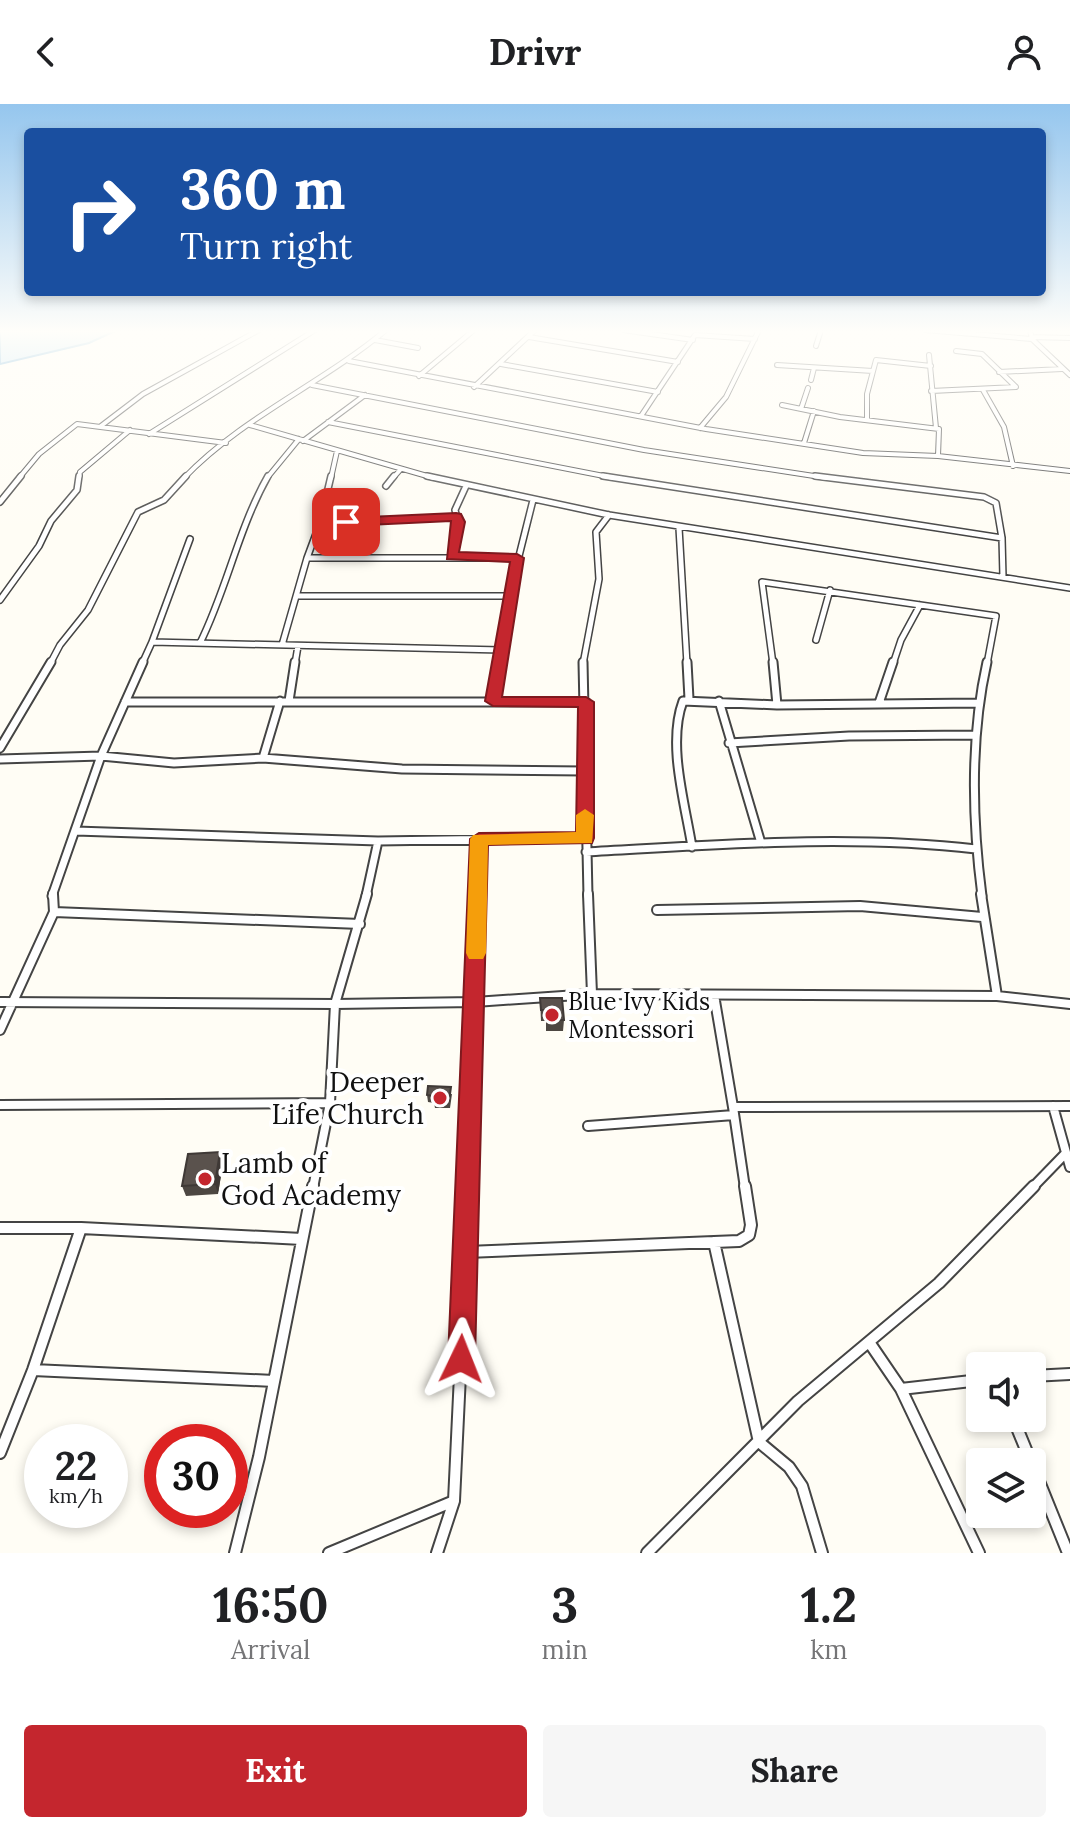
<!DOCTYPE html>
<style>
:root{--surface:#fff;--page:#f6f6f6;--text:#202124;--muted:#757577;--accent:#c4262e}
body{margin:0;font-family:Lora,serif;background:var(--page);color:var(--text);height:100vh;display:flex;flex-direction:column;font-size:30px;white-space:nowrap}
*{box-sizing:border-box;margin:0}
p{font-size:26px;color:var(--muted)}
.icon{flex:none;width:44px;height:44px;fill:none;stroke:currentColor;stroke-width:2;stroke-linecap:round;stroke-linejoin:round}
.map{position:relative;height:1449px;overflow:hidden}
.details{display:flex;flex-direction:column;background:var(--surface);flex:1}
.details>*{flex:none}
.hud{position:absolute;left:24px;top:24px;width:1022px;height:168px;border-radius:8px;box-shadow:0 4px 12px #0003;background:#1a4fa0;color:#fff;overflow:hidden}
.tools{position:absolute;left:966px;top:1248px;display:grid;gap:16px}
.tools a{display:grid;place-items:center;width:80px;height:80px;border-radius:8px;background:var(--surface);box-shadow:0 4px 12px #0003;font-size:40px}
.speed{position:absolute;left:24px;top:1320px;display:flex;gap:16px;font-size:40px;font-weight:700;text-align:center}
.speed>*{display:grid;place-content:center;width:104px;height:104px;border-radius:50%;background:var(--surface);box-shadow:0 4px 12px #0003;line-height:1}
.speed small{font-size:20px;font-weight:400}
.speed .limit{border:12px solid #d22;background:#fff;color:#111}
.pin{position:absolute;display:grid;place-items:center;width:68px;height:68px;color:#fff;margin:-34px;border-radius:16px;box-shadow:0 4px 12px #0006}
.me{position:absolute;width:88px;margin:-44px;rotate:2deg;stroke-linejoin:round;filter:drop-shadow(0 0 6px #0008)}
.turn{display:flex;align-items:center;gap:28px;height:168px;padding:0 24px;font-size:36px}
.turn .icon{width:104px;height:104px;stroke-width:2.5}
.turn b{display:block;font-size:56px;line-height:68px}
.eta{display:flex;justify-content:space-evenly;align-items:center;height:136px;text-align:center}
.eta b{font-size:48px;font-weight:800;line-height:56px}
.button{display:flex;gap:16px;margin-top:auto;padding:16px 24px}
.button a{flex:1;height:92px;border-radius:8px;background:var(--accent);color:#fff;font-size:32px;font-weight:800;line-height:92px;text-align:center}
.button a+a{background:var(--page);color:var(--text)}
header{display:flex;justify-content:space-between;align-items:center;height:104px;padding:0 24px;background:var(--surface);font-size:36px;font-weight:800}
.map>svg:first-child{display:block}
.water{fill:#b9e0f7;stroke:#3f96cf;stroke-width:2}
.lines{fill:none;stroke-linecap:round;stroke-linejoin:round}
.street-far4-casing{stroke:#444;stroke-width:6}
.street-far3-casing{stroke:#444;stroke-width:8}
.street-far2-casing{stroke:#444;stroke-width:11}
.street-far1-casing{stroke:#444;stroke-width:12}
.street-casing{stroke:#444;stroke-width:14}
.street-far4{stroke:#fff;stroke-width:4}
.street-far3{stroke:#fff;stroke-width:5}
.street-far2{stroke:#fff;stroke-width:7}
.street-far1{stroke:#fff;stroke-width:8}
.street{stroke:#fff;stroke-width:10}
.wall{fill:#4d4742}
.shaded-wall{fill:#3f3936}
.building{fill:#5a524d;stroke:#3f3936;stroke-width:2}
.route{fill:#c4262e;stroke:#7f191e;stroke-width:2}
.slow{fill:#f59e0b}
.poi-dot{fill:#c4262e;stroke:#fff;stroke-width:3}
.labels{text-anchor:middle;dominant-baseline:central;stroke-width:8;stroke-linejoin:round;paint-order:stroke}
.poi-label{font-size:24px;fill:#111;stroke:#fff;text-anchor:start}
.near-poi-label{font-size:28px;fill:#111;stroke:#fff;text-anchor:end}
</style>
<header><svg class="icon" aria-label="back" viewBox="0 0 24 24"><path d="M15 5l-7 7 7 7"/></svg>Drivr<svg class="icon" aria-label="person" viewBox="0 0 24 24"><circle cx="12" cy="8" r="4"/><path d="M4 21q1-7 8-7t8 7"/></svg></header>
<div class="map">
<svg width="1070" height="1449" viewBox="0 0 1070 1449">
<rect width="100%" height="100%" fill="#fffdf5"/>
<path class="water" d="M0,226H117L89,239L0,260Z"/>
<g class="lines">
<g class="street-far4-casing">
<path id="street-far4" d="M623,226L693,236
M925,226L1032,235
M1030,226L1032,235L1070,271
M529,233L678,258
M1031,233L1070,234
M375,236L418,244
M816,242L821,226
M929,251L936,324
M349,257L706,325L863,349L938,352L1070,367
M501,260L658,288
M777,261L873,267
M999,268L1062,265
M419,272L474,226
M811,276L814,264
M312,281L644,346L827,374
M474,283L535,226
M983,286L1004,323L1013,362
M931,287L1016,283L982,250L956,247
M782,301L840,313L939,325L938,352
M801,305L808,284
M641,312L695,231L755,235
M867,315V290L876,256L931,262
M328,318L614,374
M250,321L434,374
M101,322L143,290L259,226
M700,324L726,293L759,226
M149,330L315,226
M303,337L365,291
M804,339L814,307
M19,374L39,350L77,320L226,339
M79,374L80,368L130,326
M184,374C241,314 323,279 386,226
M267,374L299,335
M331,374L337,347
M393,374L401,365"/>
</g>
<g class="street-far3-casing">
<path id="street-far3" d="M427,372L609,411L1070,484
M603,372L1002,434
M815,372L984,393L996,399L1002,434L1003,473
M386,382L394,372
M0,398L21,372
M320,419L456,413
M679,424L687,560
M452,452L458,418L455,406L466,382
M307,454L320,419L331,372
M297,492H509
M0,496L39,442L51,417L77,386L79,372
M816,536L830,486
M152,538L190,435
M200,539C227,485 238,425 268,372
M282,541L307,454H517
M50,560L60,541L88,506L138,408L164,396L186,372
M142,560L152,538L501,546
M295,560L298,542
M499,560L509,492L533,396
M583,560L599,475L596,428L609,411
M773,560L762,478L996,512L987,560
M893,560L901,536L920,501"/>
</g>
<g class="street-far2-casing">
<path id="street-far2" d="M583,558L588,792
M687,558L689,595
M773,558L777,601
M289,597L295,558
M493,597L499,558
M719,597L761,739
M125,598H586
M879,599L893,558
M729,639L849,632L976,631
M0,644L51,558
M263,654L280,597
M0,655L101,652L174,659L263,654L402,665L584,667
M76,727L378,737L585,734
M692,743C685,699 667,640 683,597L777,601L979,599
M586,748C716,741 847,730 976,745
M52,792L101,652L143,558
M366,792L378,737
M477,792L479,735
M982,792C972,715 970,634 987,558"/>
</g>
<g class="street-far1-casing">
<path id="street-far1" d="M588,790L592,890
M981,790L997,892
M657,806L860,802L982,813
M54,808L360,820
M714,891L733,1003L1070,1002
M0,898L335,900L475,898L592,890L997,892L1070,900
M0,926L54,808L53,790
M0,1001L330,999
M1053,1002L1070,1063
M733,1003L745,1084
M588,1022L734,1011
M313,1084L330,999L335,900L367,790
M469,1084L477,790
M1032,1084L1065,1050"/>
</g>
<g class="street-casing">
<path id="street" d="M0,1124H81L302,1135
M714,1138L759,1338L789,1363L802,1382L822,1449
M467,1148L739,1137L749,1131L751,1121L745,1082
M869,1238L901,1285L979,1449
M33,1266L274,1277
M1032,1272L1070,1270
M901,1285L980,1276
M1013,1314L1031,1358
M0,1349L33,1266L81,1124
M1032,1360L1068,1449
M235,1449L259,1353L313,1082
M329,1449L454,1397
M437,1449L454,1397L469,1082
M647,1449L798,1297L939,1179L1034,1082"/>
</g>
<use href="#street-far4" class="street-far4"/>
<use href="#street-far3" class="street-far3"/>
<use href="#street-far2" class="street-far2"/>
<use href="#street-far1" class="street-far1"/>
<use href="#street" class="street"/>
</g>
<path class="wall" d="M540,894L564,916L563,927H546V917H541Z
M452,990L450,1004H435L434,999L428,998L427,991Z
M223,1059L218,1090L186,1092L182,1082Z"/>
<path class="shaded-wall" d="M220,1048L223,1059L218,1090L215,1080Z"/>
<path class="building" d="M540,894H562L564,916H547L546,906H541Z
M428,982L451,983L449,997H434L435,992L427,991Z
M220,1048L215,1080L182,1082L188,1050Z"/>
<linearGradient id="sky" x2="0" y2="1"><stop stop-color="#95c6ee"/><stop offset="0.53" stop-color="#fffefa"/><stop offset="1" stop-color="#fffefa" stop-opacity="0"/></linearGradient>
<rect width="1070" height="429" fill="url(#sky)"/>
<path class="route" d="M456,409L461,410L465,418L459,448L517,450L524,454L502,593H586L594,598V734L592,739L488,741L475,1255L471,1265L461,1269L452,1265L448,1255L470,735L479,729L576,728L578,603L493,602L485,597L510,458L447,455L451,417L346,422L339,418L346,414Z"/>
<path class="slow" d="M585,705L594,711L592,739L488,741L486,849L483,855H469L466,849L470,735L473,731L576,728V711Z"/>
<g class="poi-dot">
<circle cx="552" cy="911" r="8"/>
<circle cx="440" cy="994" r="8"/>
<circle cx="205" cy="1075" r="8"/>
</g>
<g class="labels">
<g class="poi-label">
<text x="568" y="897">Blue Ivy Kids<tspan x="568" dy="28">Montessori</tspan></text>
</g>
<g class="near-poi-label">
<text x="424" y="978">Deeper<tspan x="424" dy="32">Life Church</tspan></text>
<text x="221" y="1059" text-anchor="start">Lamb of<tspan x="221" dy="32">God Academy</tspan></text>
</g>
</g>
</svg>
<div class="tools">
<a><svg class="icon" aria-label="sound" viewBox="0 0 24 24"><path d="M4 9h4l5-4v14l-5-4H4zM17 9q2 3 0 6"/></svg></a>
<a><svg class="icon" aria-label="layers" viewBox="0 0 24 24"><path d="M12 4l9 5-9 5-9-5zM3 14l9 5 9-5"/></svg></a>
</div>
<div class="speed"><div>22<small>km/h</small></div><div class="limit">30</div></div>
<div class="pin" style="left:346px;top:418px;background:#d93025"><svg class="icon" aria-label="arrive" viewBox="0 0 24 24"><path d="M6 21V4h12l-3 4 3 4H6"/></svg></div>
<svg class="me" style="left:461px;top:1255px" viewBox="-20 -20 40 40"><path d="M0-17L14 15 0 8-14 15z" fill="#c4262e" stroke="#fff" stroke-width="4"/></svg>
<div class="hud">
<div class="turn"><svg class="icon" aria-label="right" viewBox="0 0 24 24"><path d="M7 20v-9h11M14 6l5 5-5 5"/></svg><div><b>360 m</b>Turn right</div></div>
</div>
</div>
<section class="details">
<div class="eta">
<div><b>16:50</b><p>Arrival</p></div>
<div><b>3</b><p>min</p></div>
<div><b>1.2</b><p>km</p></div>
</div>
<div class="button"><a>Exit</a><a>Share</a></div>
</section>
